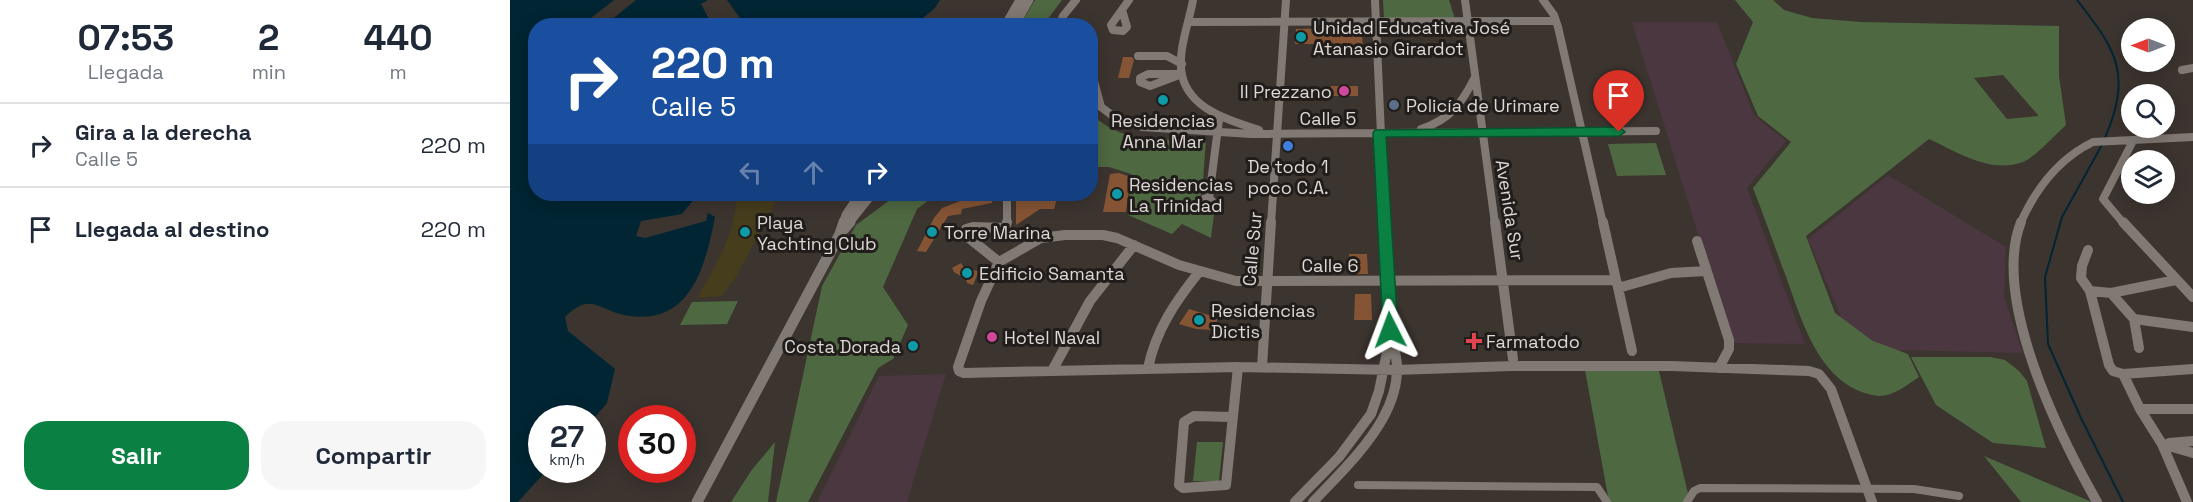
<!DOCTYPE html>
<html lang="es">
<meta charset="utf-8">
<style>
:root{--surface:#fff;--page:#f6f6f7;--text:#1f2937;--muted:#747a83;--line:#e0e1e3;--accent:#0b8043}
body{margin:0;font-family:"Space Grotesk",sans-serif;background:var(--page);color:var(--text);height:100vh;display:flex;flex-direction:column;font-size:22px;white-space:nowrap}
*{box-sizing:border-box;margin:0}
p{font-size:20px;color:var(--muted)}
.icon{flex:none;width:33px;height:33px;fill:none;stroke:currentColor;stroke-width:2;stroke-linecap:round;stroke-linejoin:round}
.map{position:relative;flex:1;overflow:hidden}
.panel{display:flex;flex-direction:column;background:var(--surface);width:510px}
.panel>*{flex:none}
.top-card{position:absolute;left:18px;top:18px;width:570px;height:183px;border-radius:24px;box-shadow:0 3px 15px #0003;background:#1a4fa0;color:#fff;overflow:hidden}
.needle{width:39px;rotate:270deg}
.tools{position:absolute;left:1611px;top:18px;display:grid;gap:12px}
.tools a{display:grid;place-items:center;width:54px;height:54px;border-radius:50%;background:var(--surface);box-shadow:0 3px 15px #0003;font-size:30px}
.speed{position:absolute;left:18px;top:405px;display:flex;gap:12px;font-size:30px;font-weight:700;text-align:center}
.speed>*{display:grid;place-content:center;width:78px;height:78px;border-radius:50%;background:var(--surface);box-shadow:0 3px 15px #0003;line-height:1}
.speed small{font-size:15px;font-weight:400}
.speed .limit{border:9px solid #d22;background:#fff;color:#111}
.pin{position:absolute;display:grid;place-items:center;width:51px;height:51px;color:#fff;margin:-62px -26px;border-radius:50% 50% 50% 0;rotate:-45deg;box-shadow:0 0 6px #0007}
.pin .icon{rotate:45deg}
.me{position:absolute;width:66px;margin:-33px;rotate:357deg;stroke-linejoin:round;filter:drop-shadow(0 0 4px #0008)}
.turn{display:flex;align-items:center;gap:21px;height:126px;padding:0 24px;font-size:27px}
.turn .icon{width:78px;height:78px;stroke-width:2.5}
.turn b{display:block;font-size:42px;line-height:51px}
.lanes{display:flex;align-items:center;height:57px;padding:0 24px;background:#0003;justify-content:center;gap:30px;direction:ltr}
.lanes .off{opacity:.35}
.eta{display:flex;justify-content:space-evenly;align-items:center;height:102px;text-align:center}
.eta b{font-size:36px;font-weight:700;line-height:42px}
.cta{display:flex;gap:12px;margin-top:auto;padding:12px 24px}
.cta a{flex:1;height:69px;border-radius:24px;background:var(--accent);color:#fff;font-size:24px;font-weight:700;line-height:69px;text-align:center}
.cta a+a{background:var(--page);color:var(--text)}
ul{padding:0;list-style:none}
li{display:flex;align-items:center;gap:18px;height:84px;padding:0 24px;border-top:2px solid var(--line)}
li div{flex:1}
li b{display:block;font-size:22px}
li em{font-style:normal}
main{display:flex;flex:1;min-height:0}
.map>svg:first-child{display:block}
.commercial{fill:#4a3740}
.green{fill:#4e6841;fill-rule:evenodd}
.sand{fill:#463d1d}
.water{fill:#012533}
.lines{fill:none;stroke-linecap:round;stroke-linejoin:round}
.stream{stroke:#012533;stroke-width:2}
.building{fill:#855434}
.pedestrian{stroke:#817973;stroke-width:8}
.minor-far1{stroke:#817973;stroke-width:8}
.minor{stroke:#817973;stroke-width:10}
.tertiary-far1{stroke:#817973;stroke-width:9}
.tertiary{stroke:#817973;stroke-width:11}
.route{fill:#0b8043;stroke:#07532c;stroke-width:1.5}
.culture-dot{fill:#0f9aa8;stroke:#201d1a;stroke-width:2}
.hotel-dot{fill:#d1479c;stroke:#201d1a;stroke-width:2}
.service-dot{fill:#5c6f8a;stroke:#201d1a;stroke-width:2}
.shop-dot{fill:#3f7fe0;stroke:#201d1a;stroke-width:2}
.health-dot{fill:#e0444e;stroke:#201d1a;stroke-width:2}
.labels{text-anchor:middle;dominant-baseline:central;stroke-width:6;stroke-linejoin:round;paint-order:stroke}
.poi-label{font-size:18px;fill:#ded9d6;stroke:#201d1a;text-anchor:start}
.street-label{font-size:18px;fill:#ded9d6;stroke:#201d1a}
</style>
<main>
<section class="panel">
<div class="eta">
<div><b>07:53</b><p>Llegada</p></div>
<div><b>2</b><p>min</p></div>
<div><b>440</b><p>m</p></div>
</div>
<ul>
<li><svg class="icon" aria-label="right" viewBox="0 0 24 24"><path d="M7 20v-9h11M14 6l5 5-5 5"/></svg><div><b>Gira a la derecha</b><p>Calle 5</p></div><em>220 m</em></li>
<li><svg class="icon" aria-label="arrive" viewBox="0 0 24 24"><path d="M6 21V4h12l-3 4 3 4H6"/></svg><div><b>Llegada al destino</b></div><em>220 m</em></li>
</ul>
<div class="cta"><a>Salir</a><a>Compartir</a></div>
</section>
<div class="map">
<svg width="1683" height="502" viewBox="0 0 1683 502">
<rect width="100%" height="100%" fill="#3c342f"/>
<path class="commercial" d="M1122,22H1207L1244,115L1276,141L1237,188L1295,344L1222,343Z
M1378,175L1496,247L1494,297L1513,353L1344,349L1298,239Z
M436,374L397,502H307L369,376Z"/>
<path class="green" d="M525,0H552L537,20L538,25H510Z
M873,0H939L945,19H874Z
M1225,0H1263L1274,10L1302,18L1351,22L1549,26V76L1556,125C1545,135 1525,157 1513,162C1480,174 1447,152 1419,139L1296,236L1325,313L1363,341L1398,354L1409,377C1397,385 1382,397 1368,396C1309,388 1292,320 1275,274C1264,245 1254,216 1243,188L1281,142L1248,116L1226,64L1243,22ZM1493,75L1528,115V116L1497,119L1464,78Z
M581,112C607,145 658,139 696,139L692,194L686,199L683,206L685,211L693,215L704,214L701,238L672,224L662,234L618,215L619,196L625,183L621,174L599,167H581Z
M1146,143L1156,175L1107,176L1098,144Z
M388,194H427L407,209L373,287L398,325L383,359L368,368L298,502H266L312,286L346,225Z
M228,301L217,324L170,325L182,302Z
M1401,357H1480L1495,360L1509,371L1517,381L1536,448L1483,443L1426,405Z
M1075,370L1149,371L1180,502H1099Z
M265,442L258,502H221L241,471Z
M687,442H713L709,481H683Z
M1474,456L1582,502H1511Z"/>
<path class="sand" d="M227,194H270L226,277L212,296L187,298C206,265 226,233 227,194Z"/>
<path class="water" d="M0,0H104L72,25L26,26V194H188L172,214L131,221L126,236L135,238L196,221L198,213L205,217C195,269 179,328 114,315C87,309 80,292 55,317L58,331L105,369L97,403L83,419L32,418V470H37L8,502H0Z
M126,0H198L191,4L202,25H95Z
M217,0H430L424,9L403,26L235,25Z"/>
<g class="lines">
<path class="stream" d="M1567,0C1607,51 1622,74 1595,138
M1593,143L1552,217L1535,277L1538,344L1571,418L1613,502"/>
</g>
<path class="building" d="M820,28L852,30L853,54L823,55V44H785L786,29Z
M613,57H622L624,60L619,78H608Z
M821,86H848V96H821Z
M609,173L618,176L622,184L618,196L616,212H593L600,174Z
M506,194H548L544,209H530L506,225Z
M482,196V203L452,209L451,214L438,216L416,252L407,251L424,218L432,208L455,199Z
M839,254H857L858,274H839Z
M451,263L455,269L469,271L463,285L457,283L456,279L444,272L442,268Z
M845,294H861L862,320H844Z
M679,309L708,318L704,330L686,329L669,324Z"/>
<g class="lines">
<path class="pedestrian" d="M848,485L1087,487L1097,502
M1177,502L1184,491L1190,488L1404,489L1449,496"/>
<path class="minor-far1" d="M683,0C679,23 667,52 672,75C679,109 720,121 749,130
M865,0L875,224
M955,0L985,224
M1033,0L1044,15L1048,27L1093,224
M612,10L617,27L613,31L603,30L601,25L619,0
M680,22L1046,21
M549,26L553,16L566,0
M628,56H657L672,64
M580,66L591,107L607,119L632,127L741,134L1146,131
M1672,70L1683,68
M638,74H672L640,86L630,82V78Z
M911,129C940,120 952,103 965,77
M497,194V224
M691 204a6 6 0 1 1 12 0a6 6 0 1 1-12 0Z
M699,198L709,120L704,113
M761,224L776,0
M1510,224C1526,188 1548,159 1583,142L1683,137
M1614,224L1593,199L1623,141"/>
<path class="minor" d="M985,222L1003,359
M1093,222L1106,280L726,281L669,265L607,238L593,235H555L531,238L489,262L471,301L448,367L449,371L454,373L728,367L886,370L1002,366H1161L1299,371L1309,374L1321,389L1362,502
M1511,222C1481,298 1549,435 1587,502
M1613,222L1683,297
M1187,241L1219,340V349L1209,368
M1578,250L1572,266L1571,278L1580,291L1599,365L1603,371L1613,374L1630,409L1652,444L1677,502
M489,262L454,234L456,229L463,227L495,228L497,222
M1107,283L1122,351
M1108,288L1161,273L1196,271
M1580,291L1601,293L1666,280
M1601,293L1624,319L1683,327
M1624,319L1629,348
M752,367L761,222
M638,368C646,330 665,302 689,272
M542,371L580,301L624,245
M1613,374L1683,369
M1630,409H1683
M722,417L684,416L674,422L669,485L673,488L716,485L728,367
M1659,443L1683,441
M1652,444L1683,453
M785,502L829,457L861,414L869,391L880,337L875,222
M803,502C842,460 909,402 880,337"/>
<path class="tertiary-far1" d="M495,26L510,0
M504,26L519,0
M333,224L336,215L350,194
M338,224L362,194"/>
<path class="tertiary" d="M334,229L340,222
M187,502L330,234L334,222"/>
</g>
<path class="route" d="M1109,127L1115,132L1109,136L876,137L888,330L886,335H875L873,330L863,133L865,130Z"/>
<g class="culture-dot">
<circle cx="791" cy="37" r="6"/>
<circle cx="653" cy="100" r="6"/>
<circle cx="607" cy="194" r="6"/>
<circle cx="235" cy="232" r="6"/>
<circle cx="422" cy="232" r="6"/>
<circle cx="457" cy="273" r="6"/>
<circle cx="689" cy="320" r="6"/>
<circle cx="403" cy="346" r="6"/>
</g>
<g class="hotel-dot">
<circle cx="834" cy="91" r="6"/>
<circle cx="482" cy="337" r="6"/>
</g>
<circle class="service-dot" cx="884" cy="105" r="6"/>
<circle class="shop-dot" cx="778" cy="146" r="6"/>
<path class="health-dot" d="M961 332h6v6h6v6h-6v6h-6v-6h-6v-6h6z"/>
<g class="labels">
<g class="poi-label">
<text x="803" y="27">Unidad Educativa José<tspan x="803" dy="21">Atanasio Girardot</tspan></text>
<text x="822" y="91" text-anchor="end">Il Prezzano</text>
<text x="896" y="105">Policía de Urimare</text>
<text x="653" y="120" text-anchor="middle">Residencias<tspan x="653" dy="21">Anna Mar</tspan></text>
<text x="778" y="166" text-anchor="middle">De todo 1<tspan x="778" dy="21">poco C.A.</tspan></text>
<text x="619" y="184">Residencias<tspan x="619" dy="21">La Trinidad</tspan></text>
<text x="247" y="222">Playa<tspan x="247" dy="21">Yachting Club</tspan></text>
<text x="434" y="232">Torre Marina</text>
<text x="469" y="273">Edificio Samanta</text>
<text x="701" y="310">Residencias<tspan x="701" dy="21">Dictis</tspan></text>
<text x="494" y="337">Hotel Naval</text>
<text x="976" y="341">Farmatodo</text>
<text x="391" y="346" text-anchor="end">Costa Dorada</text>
</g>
<g class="street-label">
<text x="818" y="118">Calle 5</text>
<text transform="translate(1000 210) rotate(81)">Avenida Sur</text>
<text transform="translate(742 249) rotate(-85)">Calle Sur</text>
<text x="820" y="265">Calle 6</text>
</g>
</g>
</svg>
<div class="tools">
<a><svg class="needle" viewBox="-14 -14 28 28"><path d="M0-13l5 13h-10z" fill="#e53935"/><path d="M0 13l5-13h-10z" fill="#747a83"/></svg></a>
<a><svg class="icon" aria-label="search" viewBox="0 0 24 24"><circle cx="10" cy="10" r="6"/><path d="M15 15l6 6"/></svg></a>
<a><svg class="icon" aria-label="layers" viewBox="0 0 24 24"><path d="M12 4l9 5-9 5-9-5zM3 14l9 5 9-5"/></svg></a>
</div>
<div class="speed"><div>27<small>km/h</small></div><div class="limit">30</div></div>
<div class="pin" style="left:1109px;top:132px;background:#d93025"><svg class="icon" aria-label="arrive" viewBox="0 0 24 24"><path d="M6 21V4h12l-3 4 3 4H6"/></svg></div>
<svg class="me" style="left:880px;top:330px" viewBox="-20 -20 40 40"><path d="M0-17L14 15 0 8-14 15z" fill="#0b8043" stroke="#fff" stroke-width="4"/></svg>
<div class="top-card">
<div class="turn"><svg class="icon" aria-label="right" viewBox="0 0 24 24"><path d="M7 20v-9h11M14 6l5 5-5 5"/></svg><div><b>220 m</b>Calle 5</div></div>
<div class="lanes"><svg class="icon off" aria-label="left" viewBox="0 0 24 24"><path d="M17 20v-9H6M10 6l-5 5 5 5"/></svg><svg class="icon off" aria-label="ahead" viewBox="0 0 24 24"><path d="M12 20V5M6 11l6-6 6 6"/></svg><svg class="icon" aria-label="right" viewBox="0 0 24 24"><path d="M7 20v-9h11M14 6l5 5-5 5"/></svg></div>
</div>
</div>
</main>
